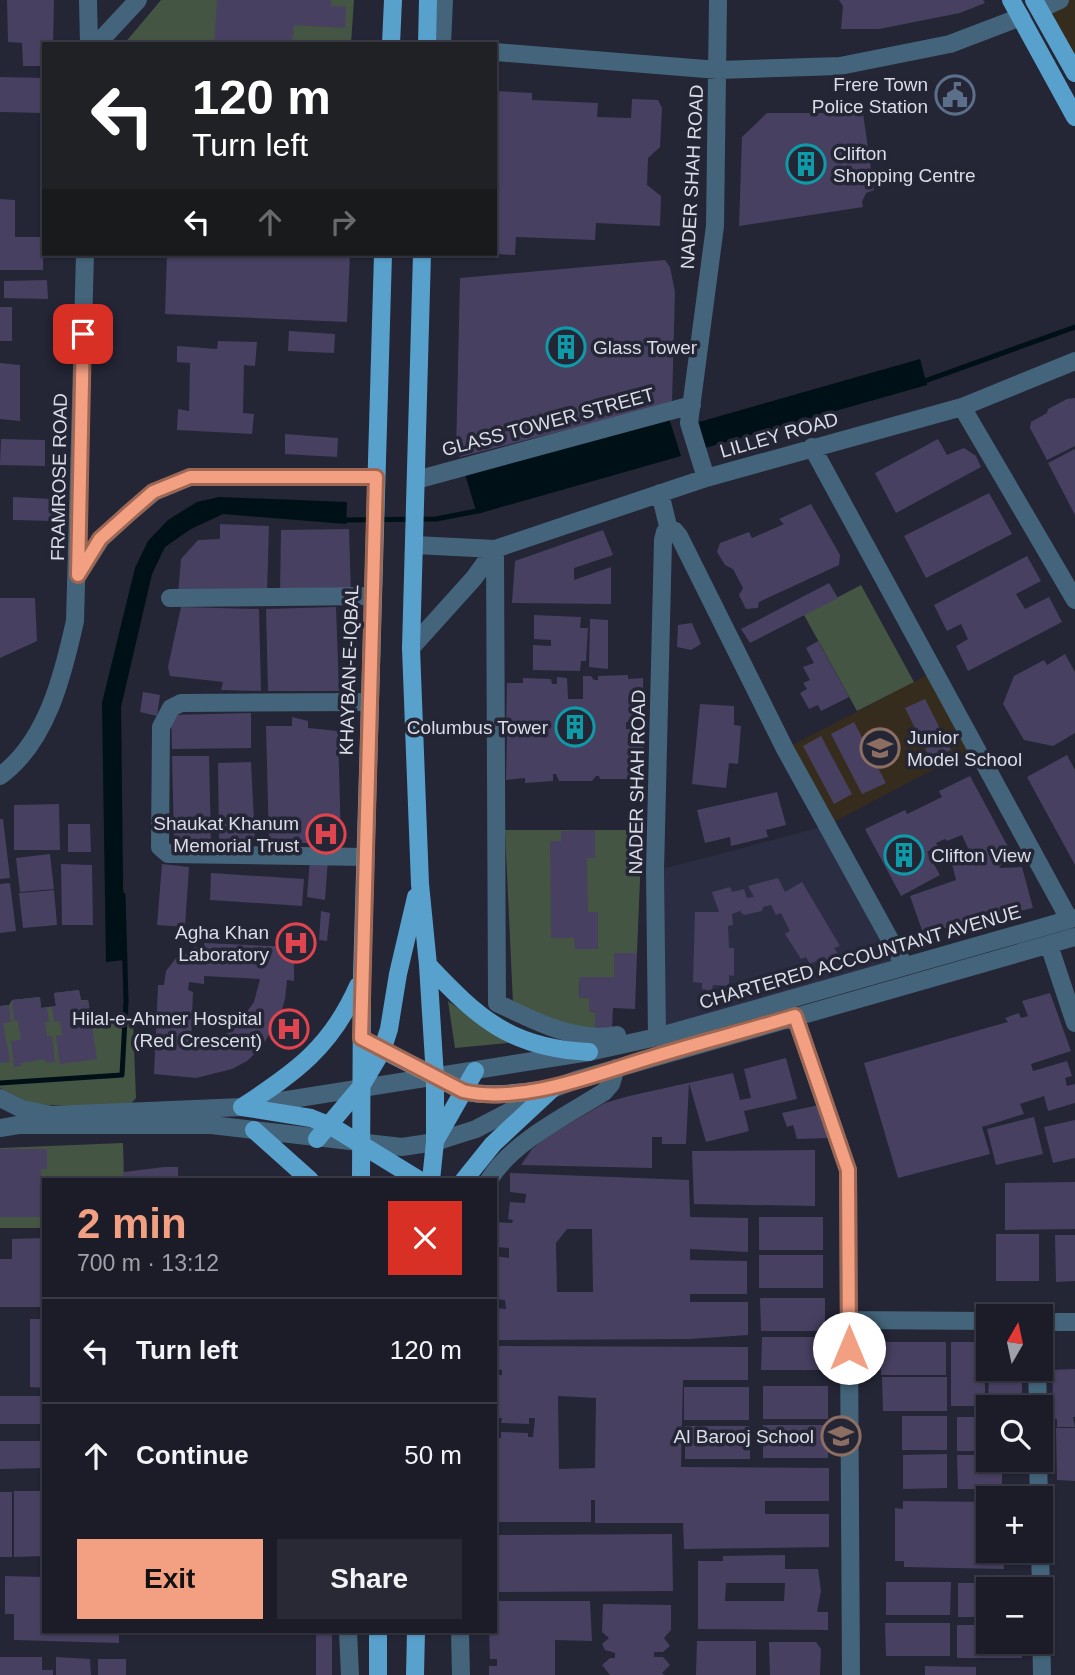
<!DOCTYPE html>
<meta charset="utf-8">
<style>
:root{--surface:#1b1c28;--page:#282934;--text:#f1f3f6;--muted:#a0a1a8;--line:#393a45;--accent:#f39f82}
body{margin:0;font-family:Arial,sans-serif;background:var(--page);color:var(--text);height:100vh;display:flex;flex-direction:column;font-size:26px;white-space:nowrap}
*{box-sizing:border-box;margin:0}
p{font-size:23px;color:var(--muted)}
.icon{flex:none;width:38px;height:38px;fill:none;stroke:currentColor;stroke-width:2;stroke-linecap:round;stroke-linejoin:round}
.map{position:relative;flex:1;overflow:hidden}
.details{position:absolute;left:42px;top:1178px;width:455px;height:455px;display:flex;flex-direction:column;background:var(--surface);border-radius:0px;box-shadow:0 2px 5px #0004,0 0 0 2px var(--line)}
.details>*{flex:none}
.top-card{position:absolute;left:42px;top:42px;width:455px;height:214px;border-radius:0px;box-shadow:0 2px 5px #0004,0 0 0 2px var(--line);background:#202124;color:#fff;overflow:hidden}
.needle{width:46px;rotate:9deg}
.buttons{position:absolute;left:976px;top:1304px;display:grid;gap:14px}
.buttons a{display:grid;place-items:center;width:77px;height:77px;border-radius:0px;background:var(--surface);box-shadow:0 2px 5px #0004,0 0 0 2px var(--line);font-size:35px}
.pin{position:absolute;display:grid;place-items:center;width:60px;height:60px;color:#fff;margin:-30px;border-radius:14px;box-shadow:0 4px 10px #0006}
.me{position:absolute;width:77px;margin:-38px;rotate:0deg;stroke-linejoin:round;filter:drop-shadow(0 0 5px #0008)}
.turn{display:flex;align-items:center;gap:24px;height:147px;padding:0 35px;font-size:32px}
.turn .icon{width:91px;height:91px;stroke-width:2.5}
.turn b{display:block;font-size:49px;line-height:60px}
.lanes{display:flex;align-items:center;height:66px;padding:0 35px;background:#0003;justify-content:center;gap:35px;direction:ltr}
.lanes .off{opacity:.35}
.round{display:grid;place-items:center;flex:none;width:74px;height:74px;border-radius:0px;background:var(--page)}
.head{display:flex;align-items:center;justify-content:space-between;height:119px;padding:0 35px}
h1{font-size:42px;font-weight:700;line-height:52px;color:var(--accent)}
.primary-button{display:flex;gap:14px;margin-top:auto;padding:14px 35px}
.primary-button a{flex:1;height:80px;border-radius:0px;background:var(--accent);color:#111;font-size:28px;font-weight:700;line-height:80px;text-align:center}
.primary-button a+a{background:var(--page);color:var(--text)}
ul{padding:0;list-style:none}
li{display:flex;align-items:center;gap:21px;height:105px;padding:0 35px;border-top:2px solid var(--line)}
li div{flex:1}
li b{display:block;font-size:26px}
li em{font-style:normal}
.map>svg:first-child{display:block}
.built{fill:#2b2d43}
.education{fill:#362c1d}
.green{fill:#455543}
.water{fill:#001017}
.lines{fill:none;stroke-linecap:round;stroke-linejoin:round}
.stream{stroke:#001017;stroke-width:5}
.building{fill:#474061;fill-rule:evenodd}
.minor{stroke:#43647a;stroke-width:18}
.major{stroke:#58a1cd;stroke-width:18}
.route-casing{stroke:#9e6754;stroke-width:18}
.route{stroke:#f39f82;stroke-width:12}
.labels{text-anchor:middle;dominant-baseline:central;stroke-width:7;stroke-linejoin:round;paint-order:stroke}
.poi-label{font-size:19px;fill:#dadce7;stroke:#242535;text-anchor:end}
.street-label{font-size:19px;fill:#dadce7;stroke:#242535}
</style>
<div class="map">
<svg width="1075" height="1675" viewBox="0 0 1075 1675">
<rect width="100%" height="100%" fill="#242535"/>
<path class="built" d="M826,826L900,964L657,1037L655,871Z"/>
<path class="education" d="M1060,0H1075V73L1040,9Z
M933,672L974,748L828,825L785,749Z"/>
<path class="green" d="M161,0H354L351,44H124Z
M861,585L914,682L857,711L804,615Z
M505,830H642L637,953H614V977H580L579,997L589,998V1011L595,1012V1030L577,1029L513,1004Z
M79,990L81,1000H88L92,1024L133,1022L136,1098L126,1109L31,1104L0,1088V1006L9,1005L12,1000L40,997L41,1008L56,1006L54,993Z
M448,1001L508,1043L455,1048Z
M123,1143L124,1179L44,1180V1228H0V1148Z"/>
<path class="water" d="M920,359L927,385L705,448L699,422Z
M668,415L681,456L477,514L465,474Z
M219,497L347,502L346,524L223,514L191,529L165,547L152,574L121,707L124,960L106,962L102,703L135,568L148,541L168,520L197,502Z"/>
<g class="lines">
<path class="stream" d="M922,382L1075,327
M342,520L436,519L482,510
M0,1083L122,1075L126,1001L123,895"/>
</g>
<path class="building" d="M7,0H54L53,44H44V66H23L22,43L8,42Z
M217,0H331V6L346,7L345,28L294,25L292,44H214Z
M839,0H983L985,3L960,13L879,29H841L843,6Z
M0,77L44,78V113L0,112Z
M495,91L532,93V100L598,103L597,117L631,118L632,99L658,100L662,108L660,147L648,158L647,185L661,196L660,226L596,223L595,240L516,237L515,255L495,254Z
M767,113H863L874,190L866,193L862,202L863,207L739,226L742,137Z
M0,199L15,200V237H43V270H0Z
M167,254H350L347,322L165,314Z
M665,260L670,267L675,292L672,403L460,457L456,454L460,278Z
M47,280L48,299L4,298V281Z
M0,307H12V341H0Z
M289,331L335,334L334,353L288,351Z
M218,341L257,342L255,366L244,365L243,413L254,414L252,434L177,430L178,409L189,411L190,363L177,362V346L217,349Z
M0,363L20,365V421L0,419Z
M1075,398V446L1047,460L1030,428L1031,422L1047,413L1048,409L1067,399Z
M285,434L338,438L337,457L285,454Z
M1,439L45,440V466L0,465Z
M938,439L947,455L964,448L976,456L981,467L896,513L875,473Z
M1075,449V515L1048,463Z
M989,493L1012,534L926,578L904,536Z
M13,497L52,499V521L13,520Z
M811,504L840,555L839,565L759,602L758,608L746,609L739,595L743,588L733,569L725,565L717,552L720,543L749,532L752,538L784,524L779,519Z
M220,524L269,526L267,594H178L181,559L198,540L220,539Z
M349,529L351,595L280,592L281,530Z
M603,530L613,555L574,568V580L611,567V604L512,603L515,561Z
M1027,556L1041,581L1016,594L1025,609L1049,597L1062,622L968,671L956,646L968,639L961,624L947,631L934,605Z
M829,583L838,598L750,643L741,629Z
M0,598H35L37,641L0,658Z
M181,607L259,609L261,691L221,690L223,682L170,676L168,667Z
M336,607L339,691H268L266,609Z
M534,615L581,617L580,628H588L586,661H581L580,671L533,670V645L551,646V640L534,639Z
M590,619L608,620V669L589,667Z
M692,623L701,644L691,650L677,647L678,625Z
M818,641L849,697L821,711L818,705L809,709L800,693L807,689L803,683L810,680L803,667L814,663L806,648Z
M1065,654L1075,672V733L1053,746L1024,740L1003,704L1014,676L1044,660L1047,665Z
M628,675V679L643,678L644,722H626V729L643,730L644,775H628V779H600L599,776H596L592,781H559L556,774H553V781L525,783V778L506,780L507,735L524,736L525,724L506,725L507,683H523V678L551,679L552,684H557V677L567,678L568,699H583V676H591L594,680H598V676Z
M143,692L160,695L157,716L140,712Z
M925,699L951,750L930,758L905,708Z
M700,704L734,706V725L741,726L738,764L729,763L726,788L692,784Z
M251,713V748L172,749L171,715Z
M292,717L308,721V728L338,731L341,843H269L266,726H292Z
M854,722L886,783L862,794L831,734Z
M821,736L852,794L834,804L803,746Z
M1067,755L1075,770V865L1027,777Z
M172,756H209L211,840H174Z
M251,762L255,841H219L218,763Z
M970,776L1014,858L999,866L1000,868L1022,867L1033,908L923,933L910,896L956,880L952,864L973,859L962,835L947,841L945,839L936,843L938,846L927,852L940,875L901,896L865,829L905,810L907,814L942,797L939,791Z
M777,792L786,825L766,830L768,837L731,846L730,837L705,843L697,810Z
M59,804L60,850H14V805Z
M0,819H3L10,878L0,879Z
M68,824H90L91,852H68Z
M595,830V858H587L588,912H598V949H575L574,938H551L550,841H561V831Z
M50,854L54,889L20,892L16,858Z
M310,858L328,860L325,900L307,897Z
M61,864L92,865L93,925H62Z
M162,864L189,867L185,927L157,925Z
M211,873L304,879L302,906L210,900Z
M778,878L785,892L802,882L840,946L834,948L839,955L828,961L824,957L810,964L806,957L801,959L785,934L790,931L781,913L776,915L771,905L763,907L762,911L744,915L740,911L732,914L733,925L728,926L729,948H734V976L729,975V986L713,985L712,991L702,989V983L693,982L695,912H719L712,892L730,887L732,892L744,889L747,898L754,897L748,886Z
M10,883L16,931L0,933V884Z
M54,890L57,925L23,928L19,893Z
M321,911L330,913L327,941L319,940Z
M204,943L294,947V981L287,980L285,999L279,1020L259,1050L247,1061L232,1069L196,1078L154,1074L158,985H164L166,971L180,953L183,952L184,955L194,951V947H204ZM204,976L260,979L254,1002L233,1031L204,1041L191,1042L193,992L188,990L189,982L204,984Z
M614,953H637L635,1009L613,1008L612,1030H595V1012L589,1011V998L579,997L580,977H614Z
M79,990L81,1001L88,1000L97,1059L60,1064L56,1036L62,1035L60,1021L54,1022L52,1006H56L54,993Z
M1050,993L1071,1051L1031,1064L1033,1071L1067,1061L1072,1076L1065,1078L1067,1086L1075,1084V1103L1048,1111L1044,1096L1020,1104L1024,1114L982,1127L990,1154L898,1178L864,1063L997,1025L1008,1022L1005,1018L1019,1013L1021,1018L1028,1016L1022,1001Z
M40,997L41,1008L47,1007L49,1022H45L47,1036H52L55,1062L46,1063L45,1059L21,1063V1066L14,1067L11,1041L21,1040L18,1021H14L12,1000Z
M9,1005L11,1022L3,1023L10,1062L0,1063V1006Z
M786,1058L797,1099L744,1111L749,1131L706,1142L689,1083L686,1144H662V1137H652V1168L521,1165L532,1149L547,1136L605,1103L629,1096L733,1073L740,1100L751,1098L744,1069Z
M819,1105L828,1138L797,1139L793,1125L787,1127L782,1113Z
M1034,1117L1043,1154L996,1165L987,1129Z
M1075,1120V1158L1053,1163L1044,1127Z
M0,1149H47V1169H41L43,1217H0Z
M815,1150V1206L694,1204L692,1151Z
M164,1167H178V1177H188V1180H124V1172Z
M510,1173L689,1180L690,1217L748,1218V1252L690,1249V1260L747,1261V1294H690V1302H748V1335L690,1339L495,1340V1308L506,1309L505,1300L495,1299V1256L509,1258V1248L495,1247V1222L512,1223L513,1220L508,1219L510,1202L525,1203L526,1194L510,1192ZM567,1229H592L593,1292H557L556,1243Z
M1075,1182V1229L1005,1230V1183Z
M759,1217H823V1250H759Z
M996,1234H1039V1281H996Z
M1055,1235H1075V1281L1056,1282Z
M44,1238V1307H0V1259H12V1239Z
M759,1255H823V1288H759Z
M760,1298H825V1331H761Z
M30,1319H44V1388L30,1387Z
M762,1337H826V1370H761Z
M881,1342H946V1375H881Z
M951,1342H985V1406H951Z
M495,1346L748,1347V1380H683L681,1467L829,1468V1501H765V1514H829V1547L684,1549L683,1523H595V1500H591V1522H495V1438H501V1432L528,1433V1437H533L535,1418H529V1424L501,1423L502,1418H495V1375H502V1370L495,1369ZM558,1396L596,1398L595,1468L559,1469Z
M989,1368H1022V1407H988Z
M1075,1369V1417H1073L1075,1427H1057V1419H1054L1052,1370Z
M882,1377H947V1411H883Z
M763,1386H828V1419H763Z
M684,1387H749V1420H684Z
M0,1396H44V1424H0Z
M902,1416H947V1450H902Z
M957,1417H989V1451H957Z
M763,1425H828V1458H763Z
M685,1426H750V1459H685Z
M1056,1428H1075V1481L1057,1480Z
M0,1441H44V1468L0,1469Z
M947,1454V1488L903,1489V1455Z
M957,1455H989V1460H1002V1489H958Z
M14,1491H44V1556L14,1557Z
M0,1492H12V1557H0Z
M903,1501L989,1502V1550H1003L1004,1569L904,1567V1561H895V1508L903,1509Z
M672,1534L673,1591L495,1592V1535Z
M785,1555V1569H818L821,1591L817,1612H828V1630L698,1629V1561H723V1556ZM726,1583H785L784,1601H725Z
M5,1576L44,1577V1631H119V1643L14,1640V1614H5Z
M886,1582H951L950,1615H886Z
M958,1583H1022V1589H989V1617H958Z
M498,1601H590L592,1641L555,1640V1675H489V1666H497V1659H490L489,1631H495V1606H498Z
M603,1604L671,1605V1630L664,1638L670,1646L663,1652H654V1657H663L670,1665L662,1673L665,1675H610L602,1665L610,1658H615V1653L605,1650L602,1644L609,1638L602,1632Z
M885,1623H950V1656H886Z
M957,1625H989V1642H1022V1658H957Z
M316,1631H332V1675H316Z
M697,1641H756V1675H696Z
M769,1642H816L821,1649L820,1675H770Z
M0,1657H42V1670H53V1675H0Z
M56,1657L90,1659L91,1675H56Z
M98,1659H126V1675H98Z
M925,1666L976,1667V1675H925Z"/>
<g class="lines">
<path class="minor" d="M88,0L89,44
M1040,9L1060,0
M97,44L138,0
M442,44L444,0
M495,52L718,70L840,66L950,44L1021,17
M962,407L1075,600
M812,447L1069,919
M706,478L689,423L715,226L718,0
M416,480L692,405
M660,493L669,530L675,531L679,536L785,749L904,965
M415,545L495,549L706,478L962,407L1075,361
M495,549L497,1003C535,1021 575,1043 617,1035
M78,575L101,539L129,513L154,492L190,477H376
M170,598L372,596
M411,648L474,578L495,549
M0,776C47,742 63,675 75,621L85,254
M365,857L168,854L160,847L161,727L171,708L181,703L370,702
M1049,945L1075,1023
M795,1016L848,1170L851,1675
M657,1037L655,871L663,540L665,532L669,530
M0,1098L22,1109L52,1115L242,1107L589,1052L657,1037L1075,918
M0,1128L18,1125H211L402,1147L435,1142L476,1129L552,1089L576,1080L1075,937
M489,1180C512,1142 567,1115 604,1092L611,1084L616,1068
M849,1320L989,1321
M1041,1322H1075
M1037,1368L1038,1407
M1038,1460L1039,1498
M1040,1550L1041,1589
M1041,1623L1042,1675
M348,1631L350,1675
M460,1631L461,1675"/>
<path class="major" d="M1011,0L1075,117
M1034,0L1075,73
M391,44L393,0
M427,44L428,0
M422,254L411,648L420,884L428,965L435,1077V1142L431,1180
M428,965C479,1019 511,1048 589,1052
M373,1045L463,1091C492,1098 523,1092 552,1089
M242,1107L311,1118L331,1126L419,1180
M242,1107C296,1072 331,1047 358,986
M254,1130L310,1180
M317,1139L360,1088L382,1051L389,1029L398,974L416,897
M435,1141L475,1071
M361,1180L362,977L383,254
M464,1180L493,1144L552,1089
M378,1631V1675
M415,1675L416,1631"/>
</g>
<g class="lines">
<g class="route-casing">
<path id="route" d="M83,334L78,575L100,539L129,513L153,492L190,477H376L361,1038L463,1091C523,1105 598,1073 656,1056C702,1042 749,1030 795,1016L848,1170L849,1348"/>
</g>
<use href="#route" class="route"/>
</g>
<defs>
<g id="civic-ring" transform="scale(2.0125)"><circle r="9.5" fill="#242535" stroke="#5c6f8a" stroke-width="1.5"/><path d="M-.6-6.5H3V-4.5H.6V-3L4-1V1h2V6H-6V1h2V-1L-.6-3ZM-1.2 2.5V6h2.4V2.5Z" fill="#5c6f8a"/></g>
<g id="building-ring" transform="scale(2.0125)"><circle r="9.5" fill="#242535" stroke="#0f9aa8" stroke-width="1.5"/><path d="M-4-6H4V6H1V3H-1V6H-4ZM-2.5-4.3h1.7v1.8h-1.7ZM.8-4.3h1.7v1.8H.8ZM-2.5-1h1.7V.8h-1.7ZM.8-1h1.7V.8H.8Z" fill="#0f9aa8"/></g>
<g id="school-ring" transform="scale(2.0125)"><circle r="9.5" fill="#242535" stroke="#8d6e63" stroke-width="1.5"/><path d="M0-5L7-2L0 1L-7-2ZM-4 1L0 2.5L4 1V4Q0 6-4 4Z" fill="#8d6e63"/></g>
<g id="hospital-ring" transform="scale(2.0125)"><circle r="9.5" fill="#242535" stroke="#e0444e" stroke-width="1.5"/><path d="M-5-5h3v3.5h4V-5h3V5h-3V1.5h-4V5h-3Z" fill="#e0444e"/></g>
</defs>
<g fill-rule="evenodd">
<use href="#civic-ring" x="955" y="95"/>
<use href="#building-ring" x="806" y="164"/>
<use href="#building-ring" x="566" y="347"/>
<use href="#building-ring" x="575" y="727"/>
<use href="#school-ring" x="880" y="748"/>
<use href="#hospital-ring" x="326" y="834"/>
<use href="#building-ring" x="904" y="855"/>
<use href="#hospital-ring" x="296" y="943"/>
<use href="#hospital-ring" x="289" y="1029"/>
<use href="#school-ring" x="841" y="1436"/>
</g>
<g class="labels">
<g class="poi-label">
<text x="928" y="84">Frere Town<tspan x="928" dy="22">Police Station</tspan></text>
<text x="833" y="153" text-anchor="start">Clifton<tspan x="833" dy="22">Shopping Centre</tspan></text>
<text x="593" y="347" text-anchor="start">Glass Tower</text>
<text x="548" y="727">Columbus Tower</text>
<text x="907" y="737" text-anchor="start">Junior<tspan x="907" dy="22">Model School</tspan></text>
<text x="299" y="823">Shaukat Khanum<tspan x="299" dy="22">Memorial Trust</tspan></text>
<text x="931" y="855" text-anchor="start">Clifton View</text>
<text x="269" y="932">Agha Khan<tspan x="269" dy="22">Laboratory</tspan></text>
<text x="262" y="1018">Hilal-e-Ahmer Hospital<tspan x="262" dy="22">(Red Crescent)</tspan></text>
<text x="814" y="1436">Al Barooj School</text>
</g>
<g class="street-label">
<text transform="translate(692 177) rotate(-87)">NADER SHAH ROAD</text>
<text transform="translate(548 422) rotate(-15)">GLASS TOWER STREET</text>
<text transform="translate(779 435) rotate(-16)">LILLEY ROAD</text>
<text transform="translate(59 477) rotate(-89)">FRAMROSE ROAD</text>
<text transform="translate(349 670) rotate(-88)">KHAYBAN-E-IQBAL</text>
<text transform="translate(637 782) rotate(-89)">NADER SHAH ROAD</text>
<text transform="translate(860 957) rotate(-16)">CHARTERED ACCOUNTANT AVENUE</text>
</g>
</g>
</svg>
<div class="buttons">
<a><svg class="needle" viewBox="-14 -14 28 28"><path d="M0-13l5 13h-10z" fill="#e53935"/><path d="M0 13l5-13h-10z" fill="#a0a1a8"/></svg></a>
<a><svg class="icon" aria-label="search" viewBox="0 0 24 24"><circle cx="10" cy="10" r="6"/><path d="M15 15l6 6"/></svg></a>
<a>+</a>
<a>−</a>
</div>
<div class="pin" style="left:83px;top:334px;background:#d93025"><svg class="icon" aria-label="arrive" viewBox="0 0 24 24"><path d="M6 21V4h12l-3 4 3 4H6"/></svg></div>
<svg class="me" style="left:849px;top:1348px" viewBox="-20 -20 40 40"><circle r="19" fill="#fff"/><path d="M0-13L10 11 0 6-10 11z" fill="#f39f82"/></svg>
<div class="top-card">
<div class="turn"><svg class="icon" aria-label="left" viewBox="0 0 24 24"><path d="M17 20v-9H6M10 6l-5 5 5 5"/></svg><div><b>120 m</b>Turn left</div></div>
<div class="lanes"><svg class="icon" aria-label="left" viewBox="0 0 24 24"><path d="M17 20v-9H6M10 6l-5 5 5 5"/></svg><svg class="icon off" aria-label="ahead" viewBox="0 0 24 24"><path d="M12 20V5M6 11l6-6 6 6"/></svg><svg class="icon off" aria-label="right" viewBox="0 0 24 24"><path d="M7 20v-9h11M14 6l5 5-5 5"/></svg></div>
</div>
<section class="details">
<div class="head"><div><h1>2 min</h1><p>700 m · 13:12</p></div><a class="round" style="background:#d93025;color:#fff"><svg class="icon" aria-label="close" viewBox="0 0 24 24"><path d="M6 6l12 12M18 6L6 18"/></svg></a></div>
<ul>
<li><svg class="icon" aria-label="left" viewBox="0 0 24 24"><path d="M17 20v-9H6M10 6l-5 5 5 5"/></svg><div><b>Turn left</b></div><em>120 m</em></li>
<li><svg class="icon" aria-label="ahead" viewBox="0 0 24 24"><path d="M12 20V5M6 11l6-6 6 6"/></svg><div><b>Continue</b></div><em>50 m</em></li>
</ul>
<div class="primary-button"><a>Exit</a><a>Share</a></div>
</section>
</div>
